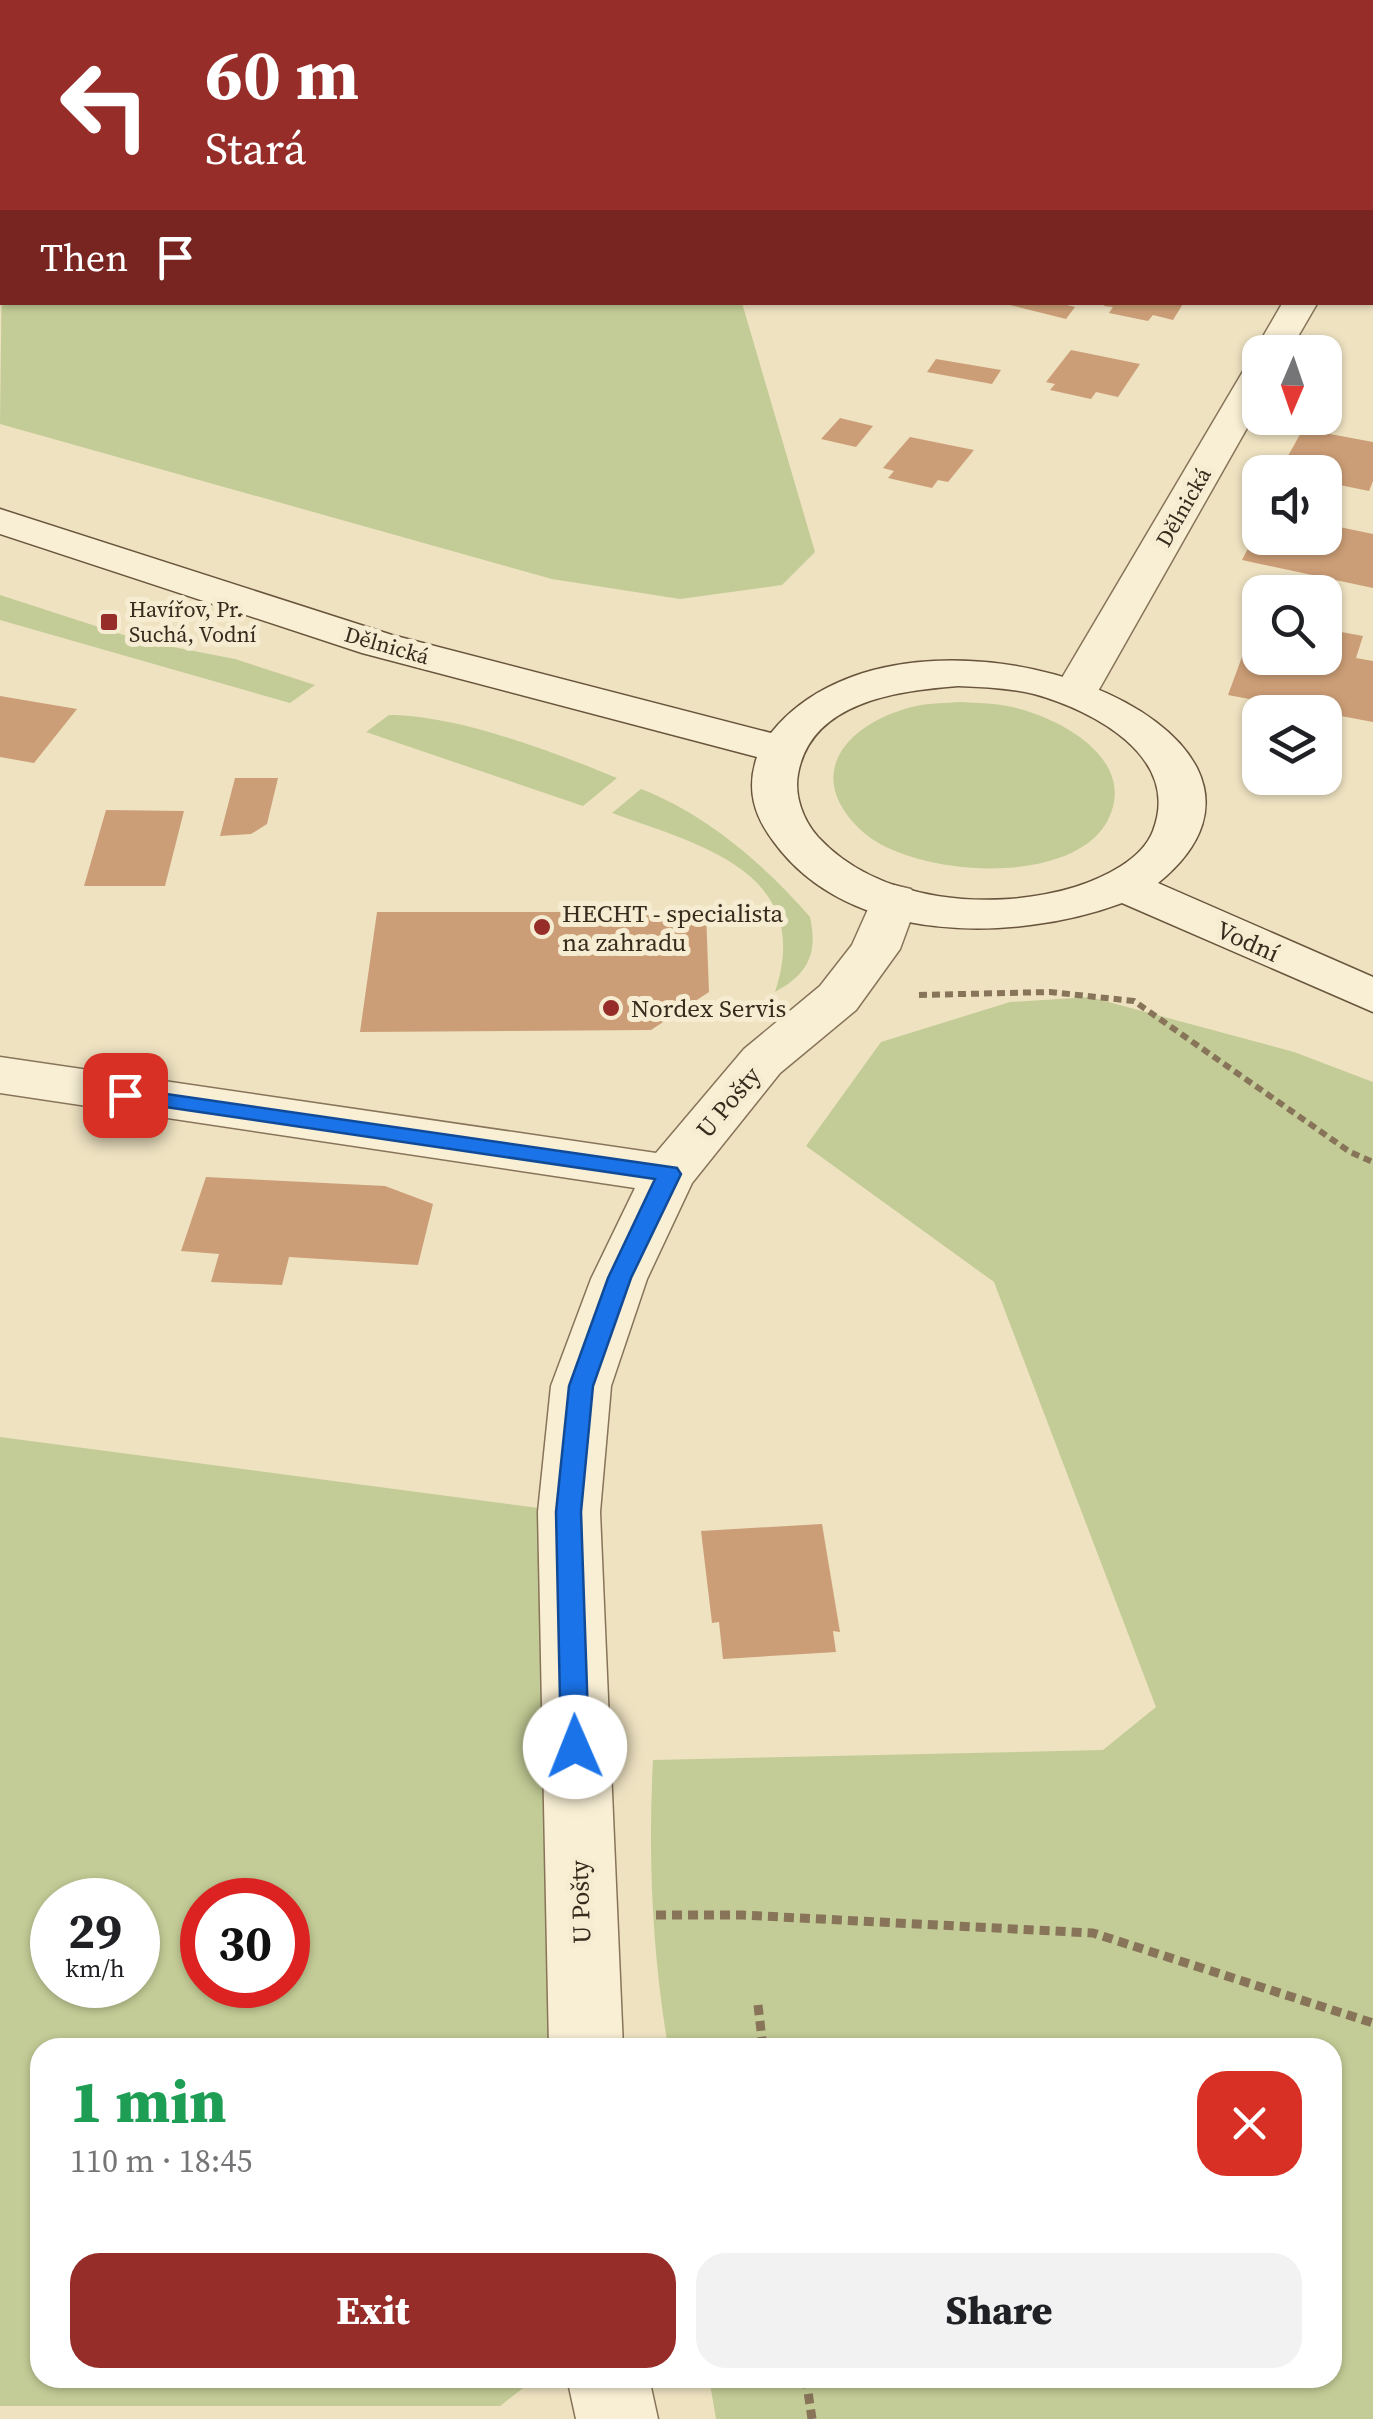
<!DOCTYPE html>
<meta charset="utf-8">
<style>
:root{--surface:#fff;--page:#f2f2f2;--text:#202124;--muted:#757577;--accent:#962d29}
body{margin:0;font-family:"Source Serif 4",serif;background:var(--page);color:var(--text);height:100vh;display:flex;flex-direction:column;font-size:38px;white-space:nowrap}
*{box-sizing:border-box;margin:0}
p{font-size:32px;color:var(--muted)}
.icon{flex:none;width:55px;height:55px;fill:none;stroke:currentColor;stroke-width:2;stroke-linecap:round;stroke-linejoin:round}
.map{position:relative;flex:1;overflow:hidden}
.panel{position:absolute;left:30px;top:2038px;width:1312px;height:350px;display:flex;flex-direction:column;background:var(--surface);border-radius:30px;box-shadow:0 2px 8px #0004}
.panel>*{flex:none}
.banner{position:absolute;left:0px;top:0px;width:1375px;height:305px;box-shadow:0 2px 8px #0004;background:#962d29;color:#fff;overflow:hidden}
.needle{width:65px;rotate:182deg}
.controls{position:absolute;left:1242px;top:335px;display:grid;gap:20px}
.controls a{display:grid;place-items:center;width:100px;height:100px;border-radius:20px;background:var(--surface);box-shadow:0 2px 8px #0004;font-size:50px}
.speed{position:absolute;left:30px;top:1878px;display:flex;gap:20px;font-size:50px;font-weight:700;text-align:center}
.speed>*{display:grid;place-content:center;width:130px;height:130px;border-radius:50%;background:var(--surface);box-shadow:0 2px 8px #0004;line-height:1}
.speed small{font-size:25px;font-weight:400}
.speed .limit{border:15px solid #d22;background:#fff;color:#111}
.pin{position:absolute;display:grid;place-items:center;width:85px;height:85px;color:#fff;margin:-42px;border-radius:20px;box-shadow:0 5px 15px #0006}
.me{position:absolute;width:110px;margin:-55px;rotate:359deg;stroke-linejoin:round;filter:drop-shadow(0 0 8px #0008)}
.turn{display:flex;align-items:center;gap:35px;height:210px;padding:0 40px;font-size:45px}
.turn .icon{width:130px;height:130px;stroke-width:2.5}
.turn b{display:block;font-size:70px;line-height:85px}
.then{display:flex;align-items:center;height:95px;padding:0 40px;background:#0003;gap:20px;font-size:38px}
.round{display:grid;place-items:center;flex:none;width:105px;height:105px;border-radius:30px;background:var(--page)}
.overview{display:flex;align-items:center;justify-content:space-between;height:170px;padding:0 40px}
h1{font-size:60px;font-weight:800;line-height:75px;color:#1e9e55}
.action{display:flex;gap:20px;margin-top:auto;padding:20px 40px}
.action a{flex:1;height:115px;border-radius:30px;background:var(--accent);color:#fff;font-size:40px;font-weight:800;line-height:115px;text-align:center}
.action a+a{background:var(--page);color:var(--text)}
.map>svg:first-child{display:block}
.farmland{fill:#e3ddaf}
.green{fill:#c3cc96;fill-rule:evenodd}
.building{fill:#cc9e77}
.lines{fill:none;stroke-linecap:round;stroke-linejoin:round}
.minor-casing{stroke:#877459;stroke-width:3}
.tertiary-casing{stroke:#877459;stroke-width:3}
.secondary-casing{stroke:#69553c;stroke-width:3}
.path-far1{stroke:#877459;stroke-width:6;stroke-dasharray:8 5;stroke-linecap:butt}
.path{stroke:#877459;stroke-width:9;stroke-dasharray:10 6;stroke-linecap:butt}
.minor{fill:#f9efd5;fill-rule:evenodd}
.tertiary{fill:#f9efd5;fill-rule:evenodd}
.secondary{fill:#f9efd5;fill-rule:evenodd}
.route{fill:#1a73e8;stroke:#114b97;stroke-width:2.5}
.poi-dot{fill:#962d29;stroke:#f5ecd1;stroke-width:4}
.labels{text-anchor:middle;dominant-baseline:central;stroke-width:10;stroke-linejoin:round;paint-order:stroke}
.far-street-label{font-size:22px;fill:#372b1d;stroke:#f5ecd1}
.far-poi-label{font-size:22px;fill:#372b1d;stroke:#f5ecd1;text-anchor:start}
.poi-label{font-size:25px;fill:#372b1d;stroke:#f5ecd1;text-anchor:start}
.street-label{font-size:25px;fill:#372b1d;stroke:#f5ecd1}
</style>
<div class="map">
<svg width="1373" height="2419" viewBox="0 0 1373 2419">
<rect width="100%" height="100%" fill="#eee2c1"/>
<path class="farmland" d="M0,0H288L2,2L0,262Z"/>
<path class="green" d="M2,261V302L742,303L815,552L782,585L680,599L552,579L0,424Z
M0,595L142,641L235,659L315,685L290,703L0,620Z
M961,702C976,703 992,703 1007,706C1056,715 1139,758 1108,820C1073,888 913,877 863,832C800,775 847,722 916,706C930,703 947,703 961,702Z
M389,715C457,715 554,752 617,778L583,806L366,732Z
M641,789C706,814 764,864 810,917C818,954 808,974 775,992C815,872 700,845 612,813Z
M1090,997L1294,1052L1373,1082V2419H716L709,2378H1332V2048L668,2047C652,1951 648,1857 653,1760L1103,1750L1156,1707L994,1282L806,1146L881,1042L1010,1002Z
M0,1437L569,1512L586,2047L40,2048V2378H536L500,2406H0ZM52,1900H138V1985H52ZM202,1900H288V1985H202Z"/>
<path class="building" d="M998,302H1055L1075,307L1066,319Z
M1106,302H1184L1173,320L1153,315L1148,321L1109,313L1113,307L1104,306Z
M1071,350L1140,364L1118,397L1096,392L1091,399L1050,390L1055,384L1046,382Z
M936,359L1001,370L992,384L927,372Z
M840,418L873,426L856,447L821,439Z
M1303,429L1373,442V481L1369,491L1325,482V472H1279Z
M910,437L974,450L948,482L938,480L932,488L888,478L894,471L883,468Z
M1325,524L1373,534V588L1242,560L1260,525V538H1325Z
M1257,616H1260V658H1325V629L1363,636L1356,658L1373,661V722L1228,695Z
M0,696L77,709L34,763L0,757Z
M235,778H278L267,824L251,834L220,836Z
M106,810L184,811L165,886H84Z
M377,912H706L709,992L651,1030L360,1032Z
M206,1177L385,1186L433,1204L418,1265L289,1257L282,1285L211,1282L219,1254L181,1251Z
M822,1524L840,1632L833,1631L836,1652L723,1659L719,1622L712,1623L701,1531Z"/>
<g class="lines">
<g class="minor-casing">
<path id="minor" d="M471,0H499L500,2H473Z
M1034,0H1063L1065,2H1036Z
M894,885L911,889L918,900L900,949L856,1010L780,1073L692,1183L647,1279L611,1386L600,1512L623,2048H549L538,1512L551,1386L591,1279L635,1188L0,1093V1057L656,1153L744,1049L820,986L852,945L877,889Z
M567,2378H649L658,2419H576Z"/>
</g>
<g class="tertiary-casing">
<path id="tertiary" d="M1373,142V161H1372V142Z
M1283,302H1318L1289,352H1260L1259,360L1254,352Z
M1260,362V405L1097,693L1090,702L1075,706L1060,702L1053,693L1242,373L1247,365Z"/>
</g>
<g class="secondary-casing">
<path id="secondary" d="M0,509L392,635L771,733C908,562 1350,727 1158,883L1373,977V1012L1122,903C1013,943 849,945 774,842C754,816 746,789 757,757L362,653L0,534ZM958,686C983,687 1009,688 1034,694C1092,710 1182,756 1153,831C1142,860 1103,878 1075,887C993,912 879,903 818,837C803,820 794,796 798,774C811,701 898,691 958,686Z"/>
</g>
<path class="path-far1" d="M919,995L1050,992L1134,1001L1350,1152L1373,1162"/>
<path class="path" d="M656,1915H742L1093,1933L1373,2023
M758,2005L763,2048
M806,2378L812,2419"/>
<use href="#minor" class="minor"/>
<use href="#tertiary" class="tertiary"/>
<use href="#secondary" class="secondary"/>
</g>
<path class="route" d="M125,1088L677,1168L681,1174L631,1278L593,1386L581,1512L589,1747L585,1756L575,1759L565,1756L561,1747L556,1512L569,1386L608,1278L655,1179L118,1100L114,1095Z"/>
<g class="poi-dot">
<rect x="99" y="612" width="20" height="20" rx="5"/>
<circle cx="542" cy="927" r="10"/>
<circle cx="611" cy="1008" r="10"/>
</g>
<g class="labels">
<g class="far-street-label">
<text transform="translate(1183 507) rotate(-60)">Dělnická</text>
<text transform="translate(387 645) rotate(16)">Dělnická</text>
</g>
<g class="far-poi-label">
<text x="129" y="609">Havířov, Pr.<tspan x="129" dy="25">Suchá, Vodní</tspan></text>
</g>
<g class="poi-label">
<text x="562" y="913">HECHT - specialista<tspan x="562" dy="29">na zahradu</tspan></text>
<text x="631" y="1008">Nordex Servis</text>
</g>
<g class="street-label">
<text transform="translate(1248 941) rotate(24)">Vodní</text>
<text transform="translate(728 1102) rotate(-50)">U Pošty</text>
<text transform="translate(580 1902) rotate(-92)">U Pošty</text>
</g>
</g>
</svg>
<div class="controls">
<a><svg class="needle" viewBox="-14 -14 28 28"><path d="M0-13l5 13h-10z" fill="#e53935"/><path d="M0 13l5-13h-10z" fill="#757577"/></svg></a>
<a><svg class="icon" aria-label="sound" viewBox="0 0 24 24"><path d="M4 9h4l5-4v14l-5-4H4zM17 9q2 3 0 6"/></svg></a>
<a><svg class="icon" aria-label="search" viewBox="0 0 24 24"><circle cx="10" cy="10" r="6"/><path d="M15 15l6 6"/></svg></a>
<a><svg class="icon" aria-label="layers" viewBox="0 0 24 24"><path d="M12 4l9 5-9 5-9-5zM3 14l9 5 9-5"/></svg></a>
</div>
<div class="speed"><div>29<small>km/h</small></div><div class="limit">30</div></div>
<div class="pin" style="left:125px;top:1095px;background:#d93025"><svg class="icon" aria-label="arrive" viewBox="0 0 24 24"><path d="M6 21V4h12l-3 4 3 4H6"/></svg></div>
<svg class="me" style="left:575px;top:1747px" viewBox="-20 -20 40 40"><circle r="19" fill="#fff"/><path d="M0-13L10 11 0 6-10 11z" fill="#1a73e8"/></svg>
<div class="banner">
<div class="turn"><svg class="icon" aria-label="left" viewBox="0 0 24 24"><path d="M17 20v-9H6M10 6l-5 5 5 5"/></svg><div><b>60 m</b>Stará</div></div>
<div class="then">Then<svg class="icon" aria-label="arrive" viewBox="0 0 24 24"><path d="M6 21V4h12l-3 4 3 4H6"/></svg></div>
</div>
<section class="panel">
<div class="overview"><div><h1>1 min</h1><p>110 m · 18:45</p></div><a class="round" style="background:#d93025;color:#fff"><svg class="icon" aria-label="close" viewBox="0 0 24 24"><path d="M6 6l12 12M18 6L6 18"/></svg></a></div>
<div class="action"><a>Exit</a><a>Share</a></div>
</section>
</div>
